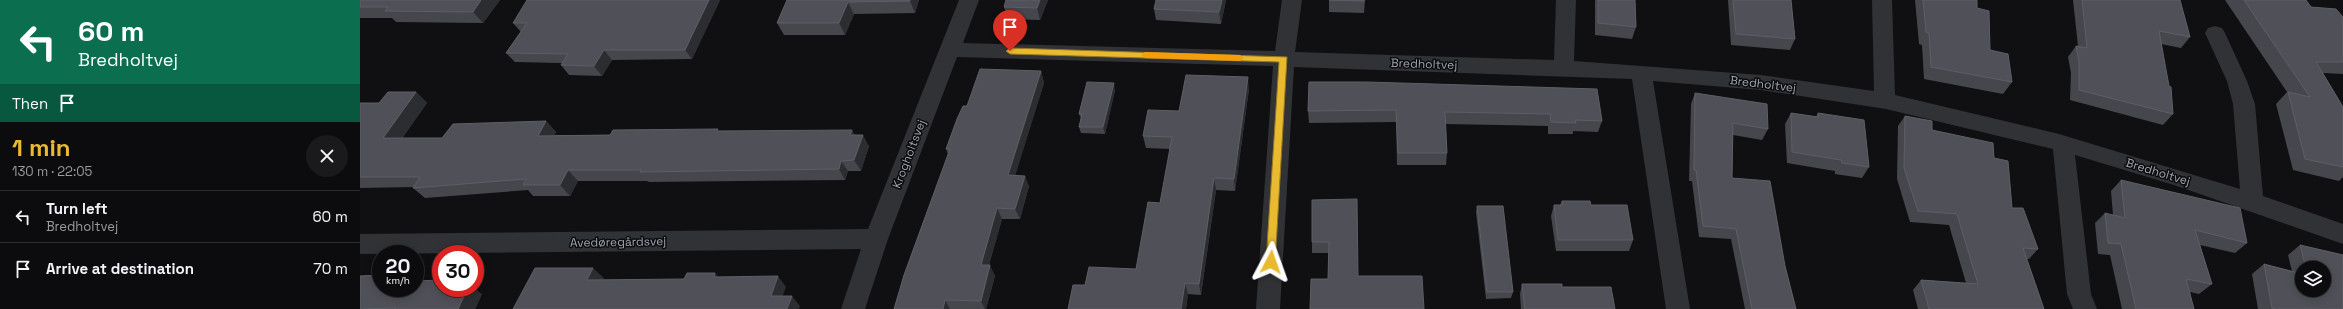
<!DOCTYPE html>
<meta charset="utf-8">
<style>
:root{--surface:#0c0c0e;--page:#1a1a1c;--text:#f1f3f6;--muted:#9a9b9e;--line:#2c2c2e;--accent:#e9ba30}
body{margin:0;font-family:"Space Grotesk",sans-serif;background:var(--page);color:var(--text);height:100vh;display:flex;flex-direction:column;font-size:15px;white-space:nowrap}
*{box-sizing:border-box;margin:0}
p{font-size:13px;color:var(--muted)}
.icon{flex:none;width:22px;height:22px;fill:none;stroke:currentColor;stroke-width:2;stroke-linecap:round;stroke-linejoin:round}
.map{position:relative;flex:1;overflow:hidden}
.panel{display:flex;flex-direction:column;background:var(--surface);width:360px}
.panel>*{flex:none}
.banner{background:#0b6e4f;color:#fff;overflow:hidden}
.buttons{position:absolute;left:1935px;top:261px;display:grid;gap:8px}
.buttons a{display:grid;place-items:center;width:36px;height:36px;border-radius:50%;background:var(--surface);box-shadow:0 2px 10px #0003,0 0 0 1px var(--line);font-size:20px}
.speed{position:absolute;left:12px;top:245px;display:flex;gap:8px;font-size:20px;font-weight:700;text-align:center}
.speed>*{display:grid;place-content:center;width:52px;height:52px;border-radius:50%;background:var(--surface);box-shadow:0 2px 10px #0003,0 0 0 1px var(--line);line-height:1}
.speed small{font-size:10px;font-weight:400}
.speed .limit{border:6px solid #d22;background:#fff;color:#111}
.pin{position:absolute;display:grid;place-items:center;width:34px;height:34px;color:#fff;margin:-41px -17px;border-radius:50% 50% 50% 0;rotate:-45deg;box-shadow:0 0 4px #0007}
.pin .icon{rotate:45deg}
.me{position:absolute;width:44px;margin:-22px;rotate:4deg;stroke-linejoin:round;filter:drop-shadow(0 0 3px #0008)}
.turn{display:flex;align-items:center;gap:14px;height:84px;padding:0 12px;font-size:18px}
.turn .icon{width:52px;height:52px;stroke-width:2.5}
.turn b{display:block;font-size:28px;line-height:34px}
.then{display:flex;align-items:center;height:38px;padding:0 12px;background:#0003;gap:8px;font-size:15px}
.round{display:grid;place-items:center;flex:none;width:42px;height:42px;border-radius:21px;background:var(--page)}
.summary{display:flex;align-items:center;justify-content:space-between;height:68px;padding:0 12px}
h1{font-size:24px;font-weight:600;line-height:30px;color:var(--accent)}
ul{padding:0;list-style:none}
li{display:flex;align-items:center;gap:12px;height:52px;padding:0 12px;border-top:1px solid var(--line)}
li div{flex:1}
li b{display:block;font-size:15px}
li em{font-style:normal}
main{display:flex;flex:1;min-height:0}
.map>svg:first-child{display:block}
.lines{fill:none;stroke-linecap:round;stroke-linejoin:round}
.minor{fill:#313236;fill-rule:evenodd}
.wall{fill:#46474d;fill-rule:evenodd}
.shaded-wall{fill:#2c2d31}
.building{fill:#505158;stroke:#5d5f66}
.route{fill:#e9ba30;stroke:#97791f}
.slow{fill:#f59e0b}
.labels{text-anchor:middle;dominant-baseline:central;stroke-width:3;stroke-linejoin:round;paint-order:stroke}
.street-label{font-size:12px;fill:#a2a6b2;stroke:#0b0b0d}
</style>
<main>
<section class="panel">
<div class="banner">
<div class="turn"><svg class="icon" aria-label="left" viewBox="0 0 24 24"><path d="M17 20v-9H6M10 6l-5 5 5 5"/></svg><div><b>60 m</b>Bredholtvej</div></div>
<div class="then">Then<svg class="icon" aria-label="arrive" viewBox="0 0 24 24"><path d="M6 21V4h12l-3 4 3 4H6"/></svg></div>
</div>
<div class="summary"><div><h1>1 min</h1><p>130 m · 22:05</p></div><a class="round"><svg class="icon" aria-label="close" viewBox="0 0 24 24"><path d="M6 6l12 12M18 6L6 18"/></svg></a></div>
<ul>
<li><svg class="icon" aria-label="left" viewBox="0 0 24 24"><path d="M17 20v-9H6M10 6l-5 5 5 5"/></svg><div><b>Turn left</b><p>Bredholtvej</p></div><em>60 m</em></li>
<li><svg class="icon" aria-label="arrive" viewBox="0 0 24 24"><path d="M6 21V4h12l-3 4 3 4H6"/></svg><div><b>Arrive at destination</b></div><em>70 m</em></li>
</ul>
</section>
<div class="map">
<svg width="1983" height="309" viewBox="0 0 1983 309">
<rect width="100%" height="100%" fill="#101012"/>
<g class="lines">
<path class="minor" d="M599,0H619L603,43L915,51L922,0H942L935,52L1194,60L1196,0H1216L1214,61L1401,75L1514,91L1512,0H1532L1535,95L1699,134L1880,189L1873,104L1867,81L1845,33L1848,28L1855,26L1862,28L1865,33L1887,81L1895,104L1903,196L1983,224V244L1814,185L1715,155L1731,294L1737,309H1713L1707,294L1693,149L1526,109L1401,90L1293,81L1330,309H1306L1272,79L934,67L920,309H896L913,66L597,57L528,239L505,309H481L501,249L0,254V234L508,229Z"/>
</g>
<path class="wall" d="M0,0H140L123,23L36,22L32,18H0Z
M360,0L332,59L252,60L242,76L209,75L201,65L202,63L155,62L146,53L161,32L153,23Z
M427,0H559L555,13L494,14L485,35H424L417,23Z
M688,0L680,20L648,19L644,7Z
M796,0H866L861,24L796,20L794,9Z
M969,0H1005L1004,13L969,12Z
M1235,0H1275L1276,27L1272,39L1235,35Z
M1368,0H1431L1435,39L1430,50L1371,45Z
M1555,0H1617V8L1630,50L1652,82L1643,94L1564,79L1562,45L1559,44Z
M1713,0H1820L1830,37L1821,48L1801,44L1813,114L1803,125L1710,100L1711,73L1708,57L1716,46H1718Z
M1865,0H1946L1951,7L1983,17V74L1963,73L1983,107V177L1979,181L1933,170L1916,104L1927,92Z
M681,71L684,83L655,175L669,186L660,219H642L629,265L635,276L626,309H534L588,154L586,149L607,106Z
M949,82L1242,121L1238,132L1213,131V134H1188V126L1085,124L1087,153L1086,165H1037L1036,122L949,123L948,111Z
M889,89L875,191L856,190L841,295L828,294L826,309H708L725,285L776,269L800,203L810,149L786,148L783,136L819,111Z
M755,90L745,134L721,133L719,127L721,118L719,114Z
M56,92L67,103L42,138H82L186,121L196,132L194,135H250L360,131L495,135L509,146L501,171H488L485,180L289,182L287,181H218L210,196H173L168,190L65,198L53,188L54,187L0,188V103H19Z
M1335,93L1408,129L1402,140L1373,135L1372,178L1425,266L1436,309H1385L1371,239L1339,237L1332,181H1329L1331,104Z
M1431,113L1456,117L1458,113L1509,167L1502,178L1475,174V171L1427,163L1425,124Z
M1545,116L1572,130L1634,158L1652,208L1678,249L1669,259H1667L1684,309H1558L1553,290L1561,280L1606,283L1589,225L1550,222L1537,179L1538,126Z
M1761,180L1887,243L1875,253L1840,245L1852,284L1839,294L1830,292L1834,309H1762L1750,255L1738,254L1735,223L1745,213L1753,215L1751,191Z
M952,200L998,276L968,279L969,253H952Z
M1202,201L1231,205L1273,240L1269,251H1196L1191,216L1194,205H1200Z
M1117,206L1153,292L1151,298L1126,299L1116,212Z
M1940,245L1983,255V309H1898L1892,274L1904,264L1932,271L1928,255ZM1942,268H1964V290H1942Z
M19,275L21,277V288H81L122,294L115,309H0Z
M1162,284L1202,287L1255,309H1161L1160,294Z"/>
<path class="shaded-wall" d="M121,0H140L123,23L113,12Z
M349,0H360L332,59L325,50Z
M550,0H559L555,13L550,1Z
M680,0H688L680,20L677,8Z
M862,0H866L861,24L859,12Z
M488,2L494,14L485,35L479,23Z
M244,50L252,60L242,76L234,66Z
M681,71L684,83L652,186L648,175Z
M888,77L889,89L875,191L874,179Z
M754,83L755,90L745,134L743,127Z
M56,92L67,103L35,149L23,138Z
M186,121L196,132L188,146L178,136Z
M492,130L498,140L490,135Z
M503,135L509,146L501,171L494,160Z
M481,161L488,171L485,180L479,169Z
M208,170L218,181L210,196L200,185Z
M665,176L669,186L660,219L655,209Z
M854,178L856,190L841,295L839,284Z
M637,208L642,219L626,275L621,265Z
M630,265L635,276L626,309H625L621,301Z
M233,268L244,278L238,290L227,280Z
M355,273L364,283L354,277Z
M19,275L21,277V282L17,279Z
M418,276L426,287L419,306L411,296Z
M825,283L828,294L826,309H821Z
M108,288H114L122,294L115,309H98Z
M432,296L440,306L439,309H427Z
M585,300L590,309H583Z"/>
<path class="building" d="M0,0H121L113,12L25,11L28,7H0Z
M167,0H349L325,50H244L234,66L201,65L208,54L146,53L167,23H153Z
M427,0H550V1L488,2L479,23H417Z
M646,0H680L677,8L644,7Z
M796,0H862L859,12L794,9Z
M969,0H1005L1004,1Z
M1238,0H1275L1276,27L1238,23Z
M1373,0H1431L1435,39L1376,34Z
M1563,0H1617V8L1629,11L1630,50L1648,54L1652,82L1571,67L1569,33L1566,32Z
M1722,0H1820L1830,37L1799,31L1809,86L1811,87L1813,114L1719,90V62L1716,46L1727,48Z
M1884,0H1946L1951,7L1976,9L1983,17V62H1956L1983,107V167L1945,159L1928,92L1950,97Z
M620,69L681,71L648,175L665,176L655,209L637,208L621,265H630L621,301L585,300L583,309H534L544,275L590,149H586L597,119L603,106H607Z
M826,75L888,77L874,179L854,178L839,284L825,283L821,309H708L713,285H725L729,267L776,269L788,202L800,203L812,137L783,136L788,110L819,111Z
M727,82L754,83L743,127H719L722,114H719Z
M949,82H1007L1237,89L1242,121L1215,120L1216,123L1191,122L1190,114L1085,112L1087,153H1038L1036,110L948,111Z
M28,92H56L23,138H82L93,124L186,121L178,136L250,135L253,130L358,129L357,131L492,130L490,135H503L494,160L481,161L479,169L280,172L281,170H208L200,185H163L166,179L53,188L60,177H0V103H19Z
M1335,93L1407,104L1408,129L1373,123L1372,178L1410,181L1425,266L1436,309H1392L1376,229L1343,226L1336,170H1334Z
M1431,113L1458,117V113L1504,120L1509,167L1482,163L1481,160L1432,152Z
M1545,116L1572,121V130L1633,143L1634,158L1648,161L1652,208H1663L1678,249L1663,248L1684,309H1569L1561,280L1618,284L1597,214L1558,211L1544,168Z
M1761,180L1880,208L1887,243L1835,230L1852,284L1826,279L1834,309H1776L1761,244L1748,243L1745,213L1765,218Z
M997,199L998,276H1062L1064,309H950L951,279H968L969,242H952V200Z
M1202,201H1230L1231,205H1267L1273,240H1198L1194,205H1202Z
M1117,206H1143L1153,292H1127Z
M1940,245L1983,255V309H1916L1912,308L1904,264L1942,274V290H1964V268H1946Z
M175,268H233L227,280L324,279L327,273H355L354,277L418,276L411,296H432L427,309H153Z
M19,275L17,279H21V288H55V281L81,280V288H108L98,309H35L36,308L0,309V276Z
M1162,284H1202V287H1251L1255,309H1165Z"/>
<path class="route" d="M650,48L927,57L915,265L911,267L906,262L919,62L650,54L646,51Z"/>
<path class="slow" d="M785,52L880,55L884,58L880,61L785,58L781,55Z"/>
<g class="labels">
<g class="street-label">
<text transform="translate(1064 64) rotate(2)">Bredholtvej</text>
<text transform="translate(1403 84) rotate(7)">Bredholtvej</text>
<text transform="translate(549 154) rotate(-69)">Krogholtsvej</text>
<text transform="translate(1798 172) rotate(17)">Bredholtvej</text>
<text transform="translate(258 242) rotate(-1)">Avedøregårdsvej</text>
</g>
</g>
</svg>
<div class="buttons">
<a><svg class="icon" aria-label="layers" viewBox="0 0 24 24"><path d="M12 4l9 5-9 5-9-5zM3 14l9 5 9-5"/></svg></a>
</div>
<div class="speed"><div>20<small>km/h</small></div><div class="limit">30</div></div>
<div class="pin" style="left:650px;top:51px;background:#d93025"><svg class="icon" aria-label="arrive" viewBox="0 0 24 24"><path d="M6 21V4h12l-3 4 3 4H6"/></svg></div>
<svg class="me" style="left:911px;top:262px" viewBox="-20 -20 40 40"><path d="M0-17L14 15 0 8-14 15z" fill="#e9ba30" stroke="#fff" stroke-width="4"/></svg>
</div>
</main>
